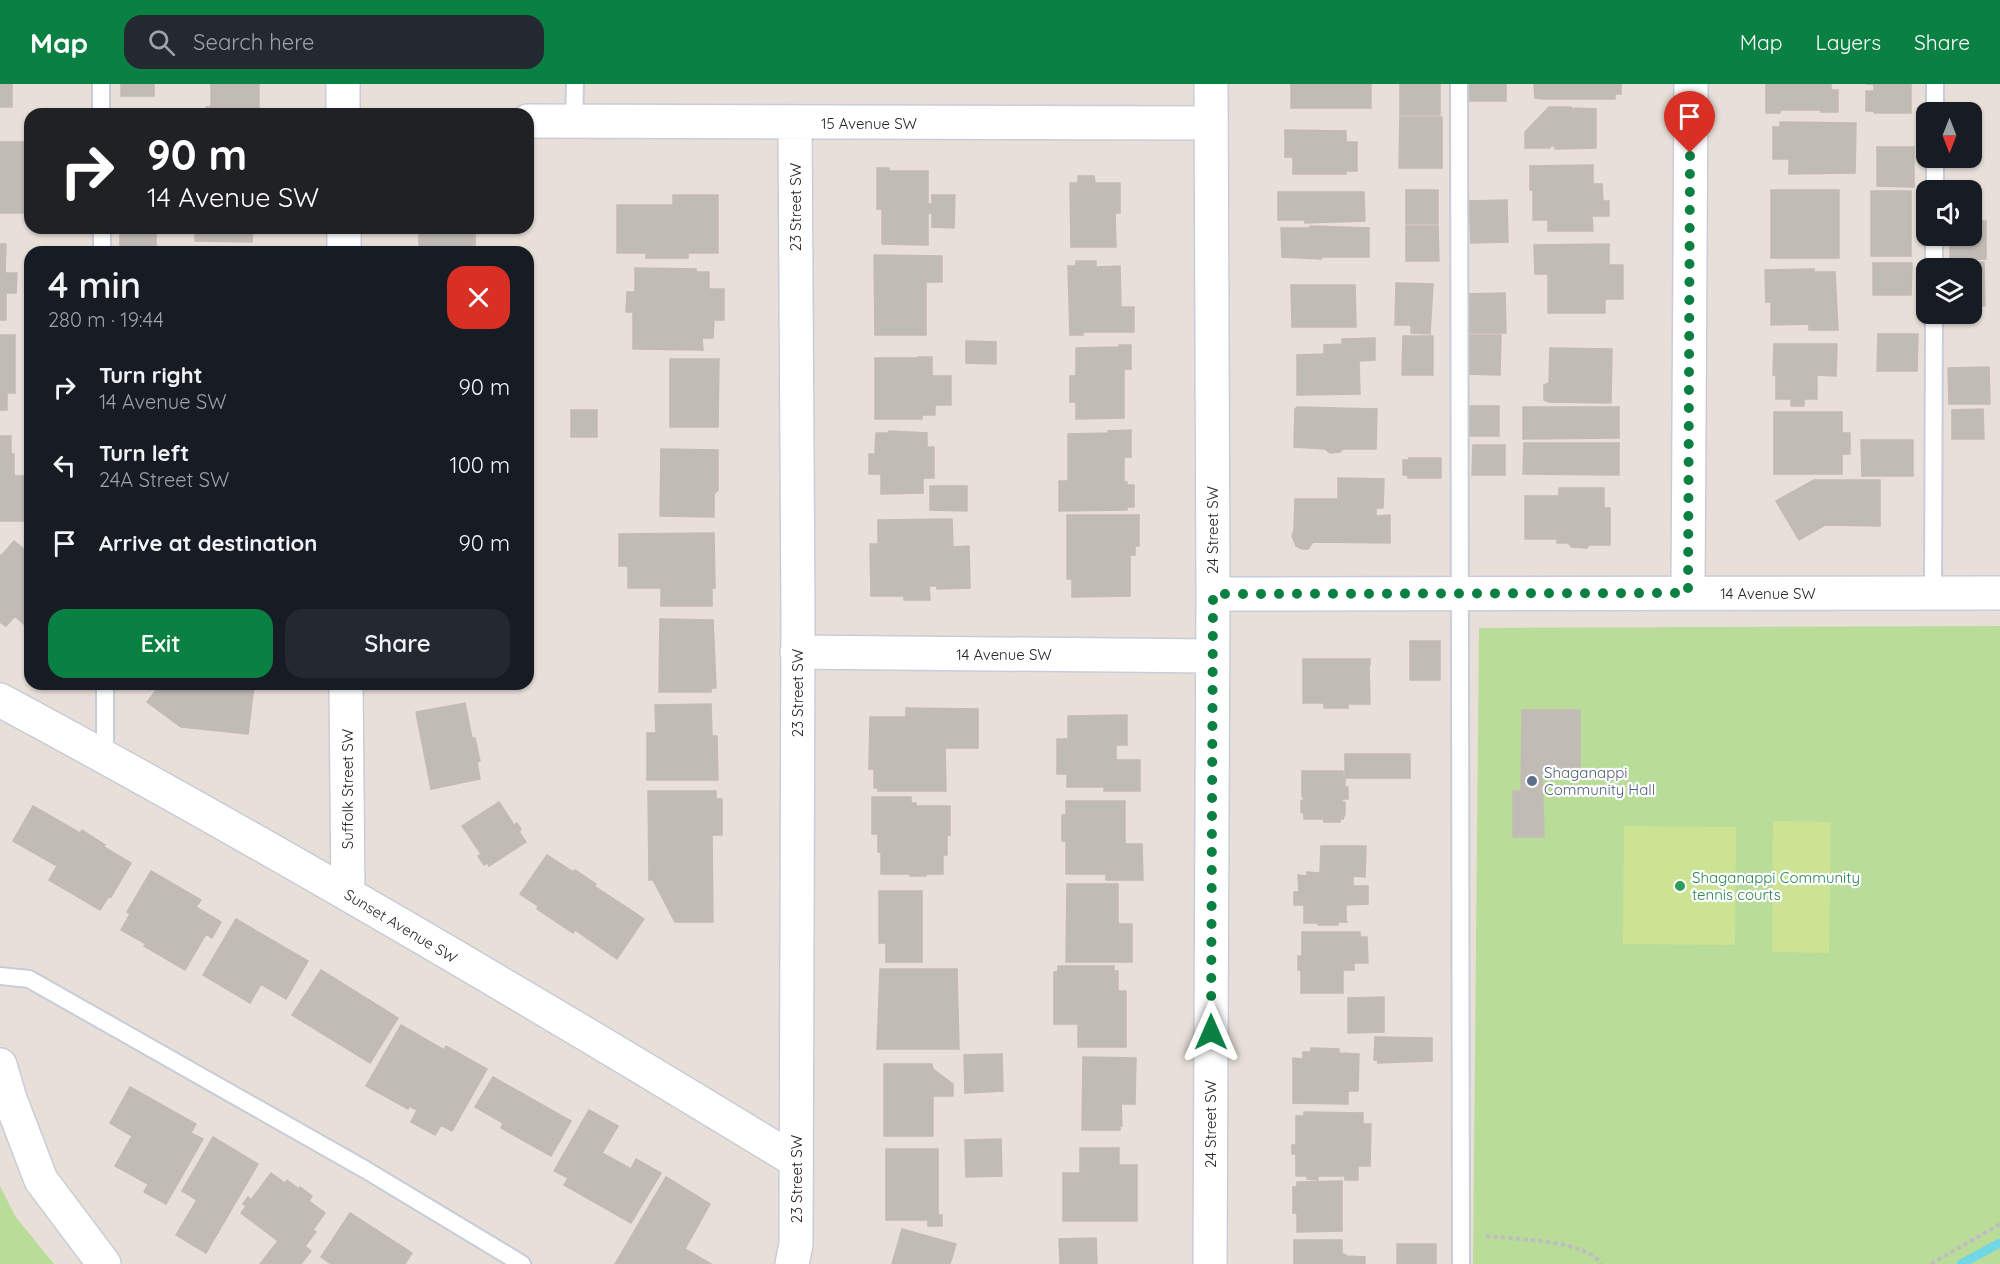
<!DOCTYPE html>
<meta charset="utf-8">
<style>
:root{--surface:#171b24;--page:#242831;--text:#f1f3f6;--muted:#9ea1a6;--accent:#0b8043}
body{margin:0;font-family:Quicksand,sans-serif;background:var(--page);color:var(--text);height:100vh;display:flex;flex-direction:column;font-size:22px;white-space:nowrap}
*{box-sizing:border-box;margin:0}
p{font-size:20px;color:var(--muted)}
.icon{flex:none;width:33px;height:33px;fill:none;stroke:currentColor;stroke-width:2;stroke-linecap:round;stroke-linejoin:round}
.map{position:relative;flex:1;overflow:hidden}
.panel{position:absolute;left:24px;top:162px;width:510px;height:444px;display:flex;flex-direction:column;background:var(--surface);border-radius:18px;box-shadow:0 2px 4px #0004}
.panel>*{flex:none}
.banner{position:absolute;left:24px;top:24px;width:510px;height:126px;border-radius:18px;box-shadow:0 2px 4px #0004;background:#202124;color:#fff;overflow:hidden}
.needle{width:39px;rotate:180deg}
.fabs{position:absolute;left:1916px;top:18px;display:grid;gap:12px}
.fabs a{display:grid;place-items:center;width:66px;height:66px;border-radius:12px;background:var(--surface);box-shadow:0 2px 4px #0004;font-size:30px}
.pin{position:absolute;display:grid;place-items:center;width:51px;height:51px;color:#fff;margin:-62px -26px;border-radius:50% 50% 50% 0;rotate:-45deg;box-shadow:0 0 6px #0007}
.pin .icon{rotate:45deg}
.me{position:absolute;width:66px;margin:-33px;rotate:0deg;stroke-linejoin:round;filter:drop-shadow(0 0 4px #0008)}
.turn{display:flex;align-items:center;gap:21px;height:126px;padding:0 24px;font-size:27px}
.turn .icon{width:78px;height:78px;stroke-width:2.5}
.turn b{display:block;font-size:42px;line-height:51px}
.round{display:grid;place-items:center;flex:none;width:63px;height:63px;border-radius:18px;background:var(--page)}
.headline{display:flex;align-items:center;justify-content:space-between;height:102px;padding:0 24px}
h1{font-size:36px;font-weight:600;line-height:45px}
.action{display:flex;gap:12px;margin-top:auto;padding:12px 24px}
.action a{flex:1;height:69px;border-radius:18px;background:var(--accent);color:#fff;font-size:24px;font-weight:600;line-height:69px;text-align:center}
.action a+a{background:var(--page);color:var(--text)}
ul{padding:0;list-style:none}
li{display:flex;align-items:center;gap:18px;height:78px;padding:0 24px}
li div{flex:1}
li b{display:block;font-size:22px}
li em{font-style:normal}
header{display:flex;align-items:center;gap:36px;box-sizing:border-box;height:84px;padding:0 30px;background:var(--accent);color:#fff}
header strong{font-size:28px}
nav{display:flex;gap:33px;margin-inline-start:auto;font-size:21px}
.search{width:420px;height:54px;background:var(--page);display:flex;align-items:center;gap:15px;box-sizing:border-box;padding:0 21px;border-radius:18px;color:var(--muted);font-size:22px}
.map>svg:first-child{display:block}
.green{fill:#b9dc98}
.pitch{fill:#cde394}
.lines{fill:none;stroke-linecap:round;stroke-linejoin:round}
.stream{stroke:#71d7e5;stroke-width:9}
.building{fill:#c0bbb4;stroke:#c3bbb3;stroke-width:1.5}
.service-casing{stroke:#c7cdd8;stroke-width:20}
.minor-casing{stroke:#c7cdd8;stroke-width:36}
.path{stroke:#bebebe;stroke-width:4;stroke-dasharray:4.5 3;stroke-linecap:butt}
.service{stroke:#fff;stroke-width:16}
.minor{stroke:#fff;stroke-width:33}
.route{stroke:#0b8043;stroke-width:10;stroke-dasharray:0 18}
.service-dot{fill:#5c6f8a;stroke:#fff;stroke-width:2}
.leisure-dot{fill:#2e9e5b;stroke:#fff;stroke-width:2}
.labels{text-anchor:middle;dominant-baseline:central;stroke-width:4.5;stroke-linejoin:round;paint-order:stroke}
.street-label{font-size:15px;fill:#262626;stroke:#fff}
.service-label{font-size:15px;fill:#4e5e75;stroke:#fff;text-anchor:start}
.leisure-label{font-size:15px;fill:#27864d;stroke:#fff;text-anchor:start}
</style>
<header>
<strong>Map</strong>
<div class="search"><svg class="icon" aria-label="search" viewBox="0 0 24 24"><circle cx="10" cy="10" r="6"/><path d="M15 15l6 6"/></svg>Search here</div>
<nav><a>Map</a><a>Layers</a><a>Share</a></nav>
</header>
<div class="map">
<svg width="2000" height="1180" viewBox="0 0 2000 1180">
<rect width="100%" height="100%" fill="#e8dfd8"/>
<path class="green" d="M2000,542V1180H1473L1479,544Z
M0,1102L15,1132L54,1180H0Z"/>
<path class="pitch" d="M1773,737L1831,738L1829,869L1772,868Z
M1624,742L1736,743L1735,861L1623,860Z"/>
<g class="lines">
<path class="stream" d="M1961,1180L2000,1159"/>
</g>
<path class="building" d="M0,0H12V23H0Z
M121,0H154V12H121Z
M211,0H259V30H206V23H211Z
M1291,0H1371V24H1291Z
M1400,0H1440V31H1400Z
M1466,0H1506V17H1466Z
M1534,0H1621V10H1615V15H1542L1535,14Z
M1766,0H1831V6H1838V28H1821V26H1780V29H1766Z
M1866,0H1911V29H1874V27H1866V7H1874V0Z
M1549,23H1571L1575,27V24L1596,25V64L1555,65V62H1550V64H1525V48Z
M1400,33H1442V84H1399Z
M1780,38L1856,39L1855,89L1789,90V75H1773V43H1780Z
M1285,46L1346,47V58H1357V87H1346V90H1293V73H1285Z
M0,58H30V129H0Z
M1877,63H1914V103L1877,102Z
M1593,81V100H1602L1603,117H1609V132H1592L1593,147H1548V136H1533V106H1530V82Z
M877,84H889V87H928V120H932V111H955L954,144L932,143V129H928V161L882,160V125H877Z
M1078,92H1094L1095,99H1120V129H1115L1116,163H1071L1070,99H1078Z
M1406,106H1438V140H1406Z
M1771,106H1839V174H1771Z
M1871,107H1911V172H1871Z
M1278,108H1364L1365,137L1305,139V136H1278Z
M673,111H718V169H688V174H646V169H617V121H673Z
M1507,116L1508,158L1471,159L1469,117Z
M1971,137H1986V175L1950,176V152H1971Z
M1310,142L1369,144V173H1321V175L1282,173L1281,144H1310Z
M1406,142H1438L1439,177H1406Z
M120,144H156V165H120Z
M195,144H253L252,158L195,157Z
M419,144H475V161H472V168H419Z
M0,160H6L5,189H17L16,209H6V236H0Z
M1609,160V181H1623V215H1605V229H1548V190H1535L1534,161Z
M874,171L942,172V198H926V251H875Z
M1076,177H1096V183L1120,182L1121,223H1134V248H1083V251H1070L1068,182H1076Z
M1944,178H1984L1985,222H1971V184H1944Z
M1873,179H1912L1911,211H1873Z
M635,184L696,185V188H709V205H724V236H714L713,254H702L703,266L633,265V228H626L627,208H635Z
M1814,185V188H1835L1838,246H1809V240L1771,241V218H1766L1765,186Z
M1396,199L1433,200L1430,250L1411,249V241H1395Z
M1291,201H1355L1356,243H1292Z
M1505,209L1506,249H1464L1463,210Z
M1878,250H1918L1917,287H1877Z
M0,251H15V309H7V326H0Z
M1464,251H1501L1500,291L1463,290Z
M1403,252H1433V291H1402Z
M1375,254V276L1359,277L1360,310L1297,311V271L1324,270V261L1342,260V255Z
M966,257L996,258V280L966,279Z
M1774,260H1837L1836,292L1817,291V315H1804V322H1791V315H1776V291H1773Z
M1119,261H1131V285H1124V334L1076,335V318H1070V292H1076V264L1119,263Z
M1550,264L1612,265L1611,319L1549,318L1544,316V301L1549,299Z
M918,273H932V292H951V321H935V331H922V335H875V274H918Z
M670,275H719L718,343H670Z
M1989,283L1990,320H1949L1948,284Z
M1467,322H1499V352H1467Z
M1297,323L1377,325L1376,365H1343L1340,368L1330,369L1325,365L1294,363L1295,325Z
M1523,323H1619V354L1523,355Z
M1983,325L1984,355H1952V326Z
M571,326H597V353H571Z
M1774,328H1842V349H1850V370H1842V390H1774Z
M1131,346V373H1124V398H1127V401H1134V423H1127V426L1059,427V397H1068V350L1108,349V347Z
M889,347L927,349V363H934V394H923V409L881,410V390H869V370H876L875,367L876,349H889Z
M0,352H11V370H14V392H30V437H0Z
M1861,356H1913V392H1862Z
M1524,359H1619V391L1523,390Z
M1473,361H1505V391H1472Z
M661,365L718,366V406L714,410V433L660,432Z
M1409,374H1441V394H1408V391H1403V376H1409Z
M1338,394L1384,395L1383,424H1376V432L1390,431V459L1313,458L1308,465H1302L1296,462L1292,452L1294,446L1295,415H1338Z
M1814,396H1880V442L1825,441L1799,456L1776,417Z
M930,402H967V427L930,426Z
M1559,404H1604V424H1610V461H1589L1587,464L1572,463L1568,459H1557V455H1525V412H1559Z
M1067,431H1139V462H1135V471H1130V512L1072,513V495H1067Z
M952,435L953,463L969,462L970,504L937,505V502H929L930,516H904V512H871L870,460H878V436Z
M714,449L715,504H712V522H661V504H628V482H619V450Z
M14,457L30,470V542L28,544L15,532L6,542L0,538V471L1,472Z
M660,535L713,536L716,604H711V608H659Z
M1410,557H1440V596H1410Z
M1303,575H1370V581H1369L1370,620H1348V624H1324V619H1303Z
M161,600L254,602L248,650L181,643L147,618Z
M465,619L472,654H475L480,677L477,678L480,695L431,705L416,628Z
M711,620L712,652H717L718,696H647V649H656L655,621Z
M906,624L978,625V664H945L946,707H878V704H874V685H869L870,633H906Z
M1522,626H1580V686H1542L1544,753H1513V707H1521Z
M1127,631V661H1116V676H1140V707H1104V703H1067V690H1057V655H1068V632Z
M1345,670H1410V694H1345Z
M1302,687H1343V692H1345V703H1348V715H1342V718H1345V730L1343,735H1340V738H1324V735H1304V730L1301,728V717L1304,715L1302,712Z
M648,707H716V715H722V751H712L713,838H675L653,796H649Z
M872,713H911V719H916V722H950V751H947V771H943V790H926V792H910V790H881V768H878V750H872Z
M1066,717H1125V760H1142L1143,796H1106V790H1066V757H1062V731H1066Z
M499,718L514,741L517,739L521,745L519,748L526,758L489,782L488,779L484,781L478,772L481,770L462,742Z
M33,722L80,749L82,746L105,761L104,763L131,779L111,813L109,812L100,826L49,796L57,782L13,757Z
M1321,762H1366L1365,793L1353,792V802H1368V820L1346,821V837L1348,838H1338V841H1318V839H1304V821H1294V808H1299L1298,791L1307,792V788L1320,789Z
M547,771L573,788L575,786L596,800L594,802L644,835L617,875L575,846L573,849L537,825L538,822L520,810Z
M151,787L201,816L196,823L221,838L212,854L206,850L185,886L144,862L146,860L121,846L130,830L127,828Z
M1067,800H1118V840H1132V878H1066Z
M879,807H922V878H886V859H879Z
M236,835L308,877L286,915L261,900L250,919L203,891Z
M1302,848H1360V853H1367L1368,879H1354V886H1343V909H1301V886H1298V872H1302Z
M1058,882H1114V887H1118V907H1126V963H1078V940H1054V888H1058Z
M880,885H957L959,965H877Z
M321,886L398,934L370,979L292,931Z
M1384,913V948L1348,949V914Z
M401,941L444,966L446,962L487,985L452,1047L441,1041L435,1051L411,1038L417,1026L409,1022L408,1025L366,1002Z
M1375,953L1432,954V977L1378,979V976H1374Z
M1311,964L1339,965V969L1359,970L1358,1007H1348V1020L1293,1019V974L1303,975V968H1311Z
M1002,970L1003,1007L965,1009L964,971Z
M1083,973L1136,974L1135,1020H1121L1122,1042H1120V1046H1082Z
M884,980H932L933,985L953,1000V1012H933V1052H884Z
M493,993L571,1037L551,1072L501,1044L503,1039L475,1023Z
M130,1003L196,1040L191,1049L203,1055L166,1120L144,1108L148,1100L115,1082L132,1052L110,1039Z
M589,1026L618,1042L602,1069L631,1085L636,1075L661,1089L631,1139L564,1101L568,1094L554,1087Z
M1304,1028L1363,1029V1040H1371L1370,1082H1358V1096H1345V1092H1318V1096L1307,1095V1092H1296V1070H1292V1061H1296V1032H1304Z
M213,1053L258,1080L206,1169L176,1151L197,1116L182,1107Z
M1001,1055L1002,1092L966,1093L965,1056Z
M1080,1064H1119V1081H1137V1137H1063V1089H1080Z
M886,1065H938V1131H942V1142H928V1136H886Z
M271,1089L285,1099L287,1096L299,1105L300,1103L312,1112L309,1117L325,1129L313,1146L316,1148L305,1162L311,1167L301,1180H260L278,1157L241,1129L246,1122L243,1120L248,1113L251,1116Z
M666,1093L710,1120L685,1165L711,1180H615Z
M1342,1097V1147L1297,1148V1129H1293V1103H1297V1098Z
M350,1129L412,1169L405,1180H331L321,1173Z
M902,1145L956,1160L950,1180H892Z
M1096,1154L1097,1180H1060L1059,1155Z
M1294,1156H1342V1169L1347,1172L1365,1173V1180H1294Z
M1397,1160H1436V1180H1397Z"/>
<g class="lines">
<g class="service-casing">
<path id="service" d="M101,0V30
M1459,0L1461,1180
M1935,28V0
M574,38L575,0
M1935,106V74
M102,144V168
M1934,184V152
M1933,509L1934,230
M105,600V673
M0,892L29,895L366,1086L522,1180"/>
</g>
<g class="minor-casing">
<path id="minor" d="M343,0V30
M528,37L1211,39
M344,144V168
M1688,509L1691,0
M1213,510L2000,509
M797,568L1212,572
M346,600L348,810
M0,616C270,761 534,917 796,1077
M0,981L10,1015L41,1096L104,1180
M792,1180L796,1160L798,533L795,38
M1210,1180L1213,510L1211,0"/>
</g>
<path class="path" d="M1486,1152C1512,1155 1588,1156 1601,1180
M1931,1180L2000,1140"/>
<use href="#service" class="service"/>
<use href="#minor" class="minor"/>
</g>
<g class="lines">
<path class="route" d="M1211,948L1213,510L1688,509L1690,69"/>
</g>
<circle class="service-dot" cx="1532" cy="697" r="6"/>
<circle class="leisure-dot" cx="1680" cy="802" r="6"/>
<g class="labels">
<g class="street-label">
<text x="869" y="39">15 Avenue SW</text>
<text transform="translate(795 123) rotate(-90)">23 Street SW</text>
<text transform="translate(1212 446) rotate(-90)">24 Street SW</text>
<text x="1768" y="509">14 Avenue SW</text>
<text x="1004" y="570">14 Avenue SW</text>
<text transform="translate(797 609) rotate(-90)">23 Street SW</text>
<text transform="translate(347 705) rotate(-90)">Suffolk Street SW</text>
<text transform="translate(401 842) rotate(31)">Sunset Avenue SW</text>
<text transform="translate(1210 1040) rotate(-90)">24 Street SW</text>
<text transform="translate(796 1095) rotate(-90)">23 Street SW</text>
</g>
<g class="service-label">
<text x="1544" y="688">Shaganappi<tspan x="1544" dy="17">Community Hall</tspan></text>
</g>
<g class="leisure-label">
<text x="1692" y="793">Shaganappi Community<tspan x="1692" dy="17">tennis courts</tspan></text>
</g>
</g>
</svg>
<div class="fabs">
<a><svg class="needle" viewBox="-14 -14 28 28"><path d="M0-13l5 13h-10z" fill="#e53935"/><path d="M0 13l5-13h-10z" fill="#9ea1a6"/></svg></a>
<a><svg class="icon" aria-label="sound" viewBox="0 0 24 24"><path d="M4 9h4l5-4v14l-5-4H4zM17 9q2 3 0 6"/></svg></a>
<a><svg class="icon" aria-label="layers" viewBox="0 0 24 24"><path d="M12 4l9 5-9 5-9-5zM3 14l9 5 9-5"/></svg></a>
</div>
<div class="pin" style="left:1690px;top:69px;background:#d93025"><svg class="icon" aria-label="arrive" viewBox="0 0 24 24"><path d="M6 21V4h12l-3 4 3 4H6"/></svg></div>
<svg class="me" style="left:1211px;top:948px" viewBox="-20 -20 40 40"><path d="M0-17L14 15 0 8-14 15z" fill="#0b8043" stroke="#fff" stroke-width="4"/></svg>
<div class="banner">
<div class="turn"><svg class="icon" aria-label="right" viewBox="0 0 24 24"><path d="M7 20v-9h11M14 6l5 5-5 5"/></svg><div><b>90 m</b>14 Avenue SW</div></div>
</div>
<section class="panel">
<div class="headline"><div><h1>4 min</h1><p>280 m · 19:44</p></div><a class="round" style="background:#d93025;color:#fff"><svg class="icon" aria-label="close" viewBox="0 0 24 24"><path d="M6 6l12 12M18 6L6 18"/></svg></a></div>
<ul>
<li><svg class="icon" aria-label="right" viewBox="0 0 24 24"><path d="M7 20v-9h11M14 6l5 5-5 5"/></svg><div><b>Turn right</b><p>14 Avenue SW</p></div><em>90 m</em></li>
<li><svg class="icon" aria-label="left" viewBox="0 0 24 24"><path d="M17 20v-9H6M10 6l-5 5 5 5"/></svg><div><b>Turn left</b><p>24A Street SW</p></div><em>100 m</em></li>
<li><svg class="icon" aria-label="arrive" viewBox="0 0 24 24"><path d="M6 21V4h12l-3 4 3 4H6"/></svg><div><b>Arrive at destination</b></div><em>90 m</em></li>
</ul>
<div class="action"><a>Exit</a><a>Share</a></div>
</section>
</div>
